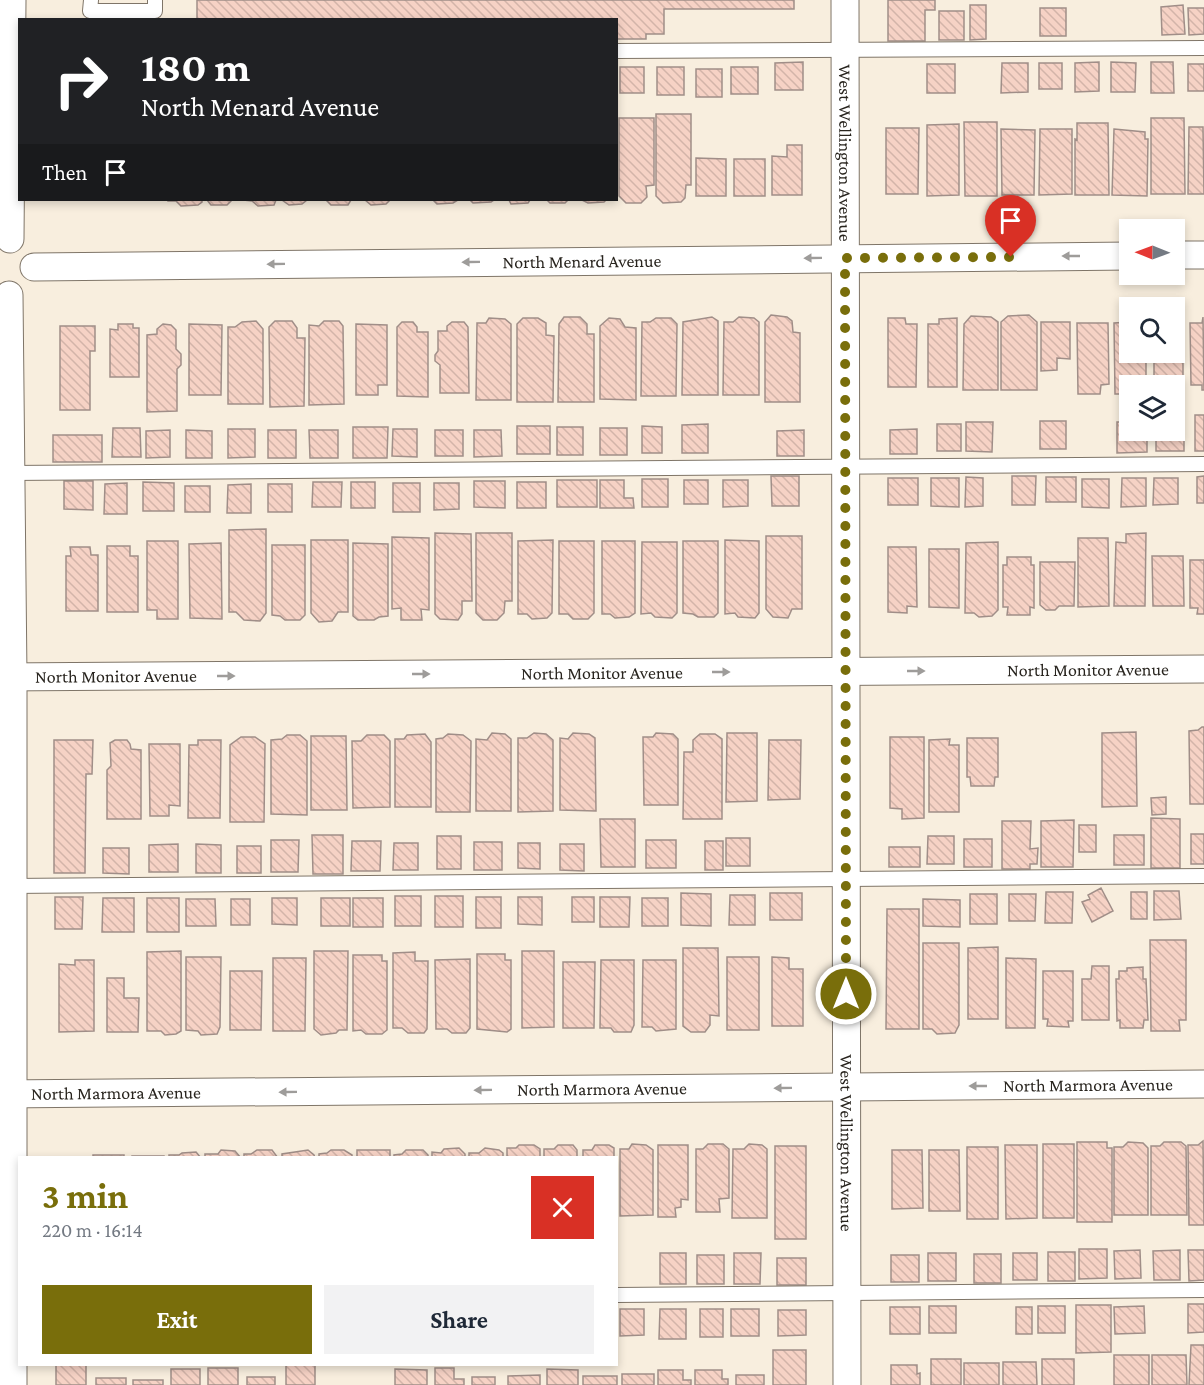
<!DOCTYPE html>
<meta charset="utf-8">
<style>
:root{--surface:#fff;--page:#f2f2f3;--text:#1f2937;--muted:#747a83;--accent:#796e0b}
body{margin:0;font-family:"Crimson Pro",serif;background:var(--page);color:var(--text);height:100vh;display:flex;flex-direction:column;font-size:22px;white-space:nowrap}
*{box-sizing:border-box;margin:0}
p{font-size:20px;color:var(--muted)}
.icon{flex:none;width:33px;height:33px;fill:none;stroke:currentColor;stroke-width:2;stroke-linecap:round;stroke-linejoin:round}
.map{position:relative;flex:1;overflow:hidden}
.drawer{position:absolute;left:18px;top:1156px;width:600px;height:210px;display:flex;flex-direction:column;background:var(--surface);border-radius:0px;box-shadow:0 3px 9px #0003}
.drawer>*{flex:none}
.banner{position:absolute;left:18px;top:18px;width:600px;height:183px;border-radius:0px;box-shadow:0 3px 9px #0003;background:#202124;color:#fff;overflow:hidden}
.needle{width:39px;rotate:271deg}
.fabs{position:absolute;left:1119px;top:219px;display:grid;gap:12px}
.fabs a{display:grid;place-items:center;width:66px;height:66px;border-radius:0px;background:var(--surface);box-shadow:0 3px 9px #0003;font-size:30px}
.pin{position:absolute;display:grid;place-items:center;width:51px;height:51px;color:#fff;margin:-62px -26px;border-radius:50% 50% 50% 0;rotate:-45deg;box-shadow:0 0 6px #0007}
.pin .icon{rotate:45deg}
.me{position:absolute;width:66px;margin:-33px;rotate:0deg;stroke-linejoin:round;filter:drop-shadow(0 0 4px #0008)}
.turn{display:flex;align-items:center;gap:21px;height:126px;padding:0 24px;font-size:27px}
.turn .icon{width:78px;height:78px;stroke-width:2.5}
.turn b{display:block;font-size:42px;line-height:51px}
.then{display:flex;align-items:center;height:57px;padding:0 24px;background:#0003;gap:12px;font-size:22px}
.round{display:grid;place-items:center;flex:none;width:63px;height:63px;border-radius:0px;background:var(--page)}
.overview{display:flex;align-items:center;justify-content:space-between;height:102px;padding:0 24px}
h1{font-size:36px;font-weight:700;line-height:45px;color:var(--accent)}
.action{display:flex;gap:12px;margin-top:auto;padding:12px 24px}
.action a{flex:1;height:69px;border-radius:0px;background:var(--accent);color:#fff;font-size:24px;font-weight:700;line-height:69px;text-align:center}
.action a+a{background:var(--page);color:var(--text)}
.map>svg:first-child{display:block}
.building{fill:url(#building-back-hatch);stroke:#a08e88;stroke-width:1.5}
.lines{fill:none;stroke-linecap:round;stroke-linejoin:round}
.service-casing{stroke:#7f7568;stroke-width:16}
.minor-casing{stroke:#7f7568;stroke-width:29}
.service{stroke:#fff;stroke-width:14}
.minor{stroke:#fff;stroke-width:27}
.oneway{fill:#9e9c9a}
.route{stroke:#796e0b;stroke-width:10;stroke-dasharray:0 18}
.labels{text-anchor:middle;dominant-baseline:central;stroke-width:4.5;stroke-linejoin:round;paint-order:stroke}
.street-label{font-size:18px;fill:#28241e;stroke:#fff}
</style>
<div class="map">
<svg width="1204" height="1385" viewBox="0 0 1204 1385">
<defs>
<pattern id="building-back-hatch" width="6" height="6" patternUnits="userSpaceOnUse" patternTransform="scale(1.5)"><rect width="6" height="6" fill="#f6d2c5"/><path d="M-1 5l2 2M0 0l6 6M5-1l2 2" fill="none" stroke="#d3b4a9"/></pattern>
</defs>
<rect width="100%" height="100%" fill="#f8eede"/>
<path class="building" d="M197,0H794V9H664V34H646V39H616V20H197Z
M888,0H935V10H925V41H888Z
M970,5H986V39L970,40Z
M1183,5L1185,34L1162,35L1161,7Z
M1040,8H1066V36H1040Z
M1188,8H1204V34L1189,35Z
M939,11H964V40H939Z
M803,62V90H775V63Z
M1099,62V91L1075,92V63Z
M1111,62L1136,63L1135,92H1111Z
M1151,62H1173L1174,93H1151Z
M1002,63H1028V92L1001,93Z
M1039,63H1062V89H1039Z
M927,64H955V93H927Z
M1188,64H1204V91H1188Z
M620,67H644V93H620Z
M657,67H684V95H657Z
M731,67H758V94H731Z
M696,69H722V97H696Z
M656,114H691V185H686L685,198L681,202L663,203L656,196Z
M619,118H654V185L646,186L647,197L641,203H626L619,196Z
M1151,118H1184L1185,194H1151Z
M964,122H997V196H965Z
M1077,123H1108L1109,195H1075V139L1077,140Z
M959,124V195L927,196V125Z
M1189,127H1203L1204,194H1188Z
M886,128H919L918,194H886Z
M1001,129L1035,130L1034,195H1002Z
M1040,129H1072V194L1039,195Z
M1114,129L1145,132V139H1148L1147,196L1112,195Z
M787,145H802V195H772V156L787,157Z
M696,158L726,159V196H696Z
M734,159H765V196H734Z
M168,200H202V202L198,205L181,206L176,201H168Z
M207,200H232L227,205H211Z
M243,200H276L274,205L258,206L252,201Z
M282,200H307L302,204L289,205Z
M319,200H351L348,205H331L326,200Z
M356,200H390L386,204L371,205L365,200Z
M433,200H458L453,203L437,204Z
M470,200H494L491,202L473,203Z
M509,200H530L528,203L511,204Z
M547,200H568L565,203H550Z
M582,200H606L604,202L588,203Z
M771,315L787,317L792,321L793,332L800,333V402H765V322Z
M1029,315L1037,322V390H1001V322L1008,316Z
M971,316L991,317L998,322V390H963L964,324Z
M1174,316H1183V385H1154V352H1174Z
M564,317H580L587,324V334H594V402H558L559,324Z
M712,317L718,321V395H682L683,322Z
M739,317L754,318L759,322V395H723L724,322H733Z
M1203,317L1204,390H1202V385H1191L1190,323H1202Z
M489,318L505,319L511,324V400H476L477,323H486Z
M523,318H538L546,323V335L554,336L553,402H517V324Z
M609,318L620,319L625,327L636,328V400L600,399V326Z
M656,318H671L677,324L676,396H641L642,322H650Z
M888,318H905L906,324H917L916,387H888Z
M957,318V387H928V324H939V319Z
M256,321L263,329V404H228V327H235L242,322Z
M275,321H292L297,328V338H305L304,406L270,407L269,327Z
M324,321H339L343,326L344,404L309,405V325L319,326Z
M402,322H413L417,327V332H428V397L397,396V327Z
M452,322H464L468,327L469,393H440V365L435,361V355L438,351V331H447V326Z
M1041,322H1070V359L1057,358V370L1041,371Z
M1130,322V352H1146V384L1130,386V394H1115L1114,323Z
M1077,323H1108L1109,384L1101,385L1100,394H1078Z
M118,324H133V328H139V377H110V329L118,330Z
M163,324L171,325L176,330V349L181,354V365L177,369V411L147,412V335L157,334V329Z
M189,324L222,325L221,395H189Z
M356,324L387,325V385H378V395H356Z
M60,326H95V351H90V410H60Z
M1195,415H1204V451H1195Z
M1040,421H1066V449H1040Z
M1174,421H1184V451H1156V430H1174Z
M966,422H993L992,452L966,451Z
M1117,422H1130V430H1147V452L1117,453Z
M708,424V453H682V425Z
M937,424H961V451H937Z
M517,426H550V454H517Z
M642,426L662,427V453H642Z
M353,427H388L387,458H353Z
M557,427H583V455H557Z
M113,428H140L141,457H112Z
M600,428H627V455H600Z
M228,429H255V457L228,458Z
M393,429H417V457L392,456Z
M917,429V454H890V430Z
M170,430V457L146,458V431Z
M186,430L212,431V458H186Z
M268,430H296V458H268Z
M309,430H338V458H310Z
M435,430H463V456H435Z
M474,430H501L502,456L474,457Z
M804,430V456H777V431Z
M53,435H102V462H53Z
M771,476H799V506H772Z
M1012,476H1036L1035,505H1012Z
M1204,476V503H1197V477Z
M966,477L983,478V506L965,507Z
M1046,477H1076V502H1046Z
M888,478H918V505H888Z
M931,478H959V507L931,506Z
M1122,478H1146V506L1121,507Z
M1154,478H1178V504L1153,505Z
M642,479H668V507H642Z
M1082,479H1109V508L1082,507Z
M557,480H597V507H557Z
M600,480H624V498H633L634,508H600Z
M684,480H708V504H684Z
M723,480H748V506L723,507Z
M64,481H93V510L64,509Z
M474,481H505V508L474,507Z
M143,482L174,483V511H143Z
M313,482H342L341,507H312Z
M351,482H375V508H351Z
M517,482H546V508H517Z
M127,483V514H104L105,484Z
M393,483H420V512H393Z
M434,483H459V509L434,510Z
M251,484V513H227L228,485Z
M268,484H292V512H268Z
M185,486H210V512H185Z
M266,529V613L260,621L244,620L236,612H229V530Z
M435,533L471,534L472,601H462V614L458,620L440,619L435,614Z
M476,533H512V601H505L504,613L497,620H483L476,613Z
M1146,533L1145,606H1114L1116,542L1126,543V534Z
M766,536H802V609H792L788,618L773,617L766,609Z
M392,537L429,538V610L421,609L422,620H401V608L392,609Z
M1078,538H1108L1109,606L1078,607Z
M311,540H348V612H338L332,621L319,622L311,613Z
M553,540L552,613L547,618L532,619L527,614H518V541Z
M725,540L759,541V613L755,618L738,617L735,613L725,614Z
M147,541H178V619H157V610H147Z
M559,541H594V613L588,619H573L568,614H559Z
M602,541H635V613L629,617L615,618L610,614H602Z
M683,541H718V613L714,617H698L693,614L683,613Z
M642,542H677V613L672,618L655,617L651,613L641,614Z
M998,542V610L992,616L979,617L974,613H965L966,543Z
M221,543L222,619L190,618L189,544Z
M353,543L388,544V616L379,617L374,620H358L353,616Z
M272,545H305V615L300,620H285L280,616L272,615Z
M107,546H130V556H138V612H107Z
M70,547H90L91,555H98V611H66V556H71Z
M888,547H916L917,607L907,606V613L888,612Z
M929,549H959V608L929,607Z
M1152,556H1183L1184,606H1153Z
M1007,557H1031V565H1034V608L1030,607V615H1007L1008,607H1003V565H1007Z
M1190,560H1204V614H1197L1198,608H1190Z
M1040,562H1075L1074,606H1059L1055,610H1046L1040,605Z
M1202,727H1204V804H1190L1189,731L1198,730Z
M1136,732L1137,806L1102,807V733Z
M492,733L505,734L511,739V811H476V739L487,740Z
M534,733L546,734L553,740V811L518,812V738H527Z
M573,733L589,734L595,738L596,811L560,810V738L568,739Z
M656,733L673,734L678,739V805H644L643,737H653Z
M727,733H757V801L726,802Z
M425,734L431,742V807H395V739H404L407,735Z
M448,734L463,735L471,741L470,812H436V739L443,738Z
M700,734H715L722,739V819H683L684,752H693V740Z
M287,735H300L307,741V815L271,814V740L282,739Z
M367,735H384L390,741V807L353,808L352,741H361Z
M311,736H346L347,810H311Z
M241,737H255L265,744L264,822H230V745Z
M890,737H924V818L902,819V809L890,808Z
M967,738H998V777H995L994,786H971L970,777H967Z
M950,739L949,745H959V812H929V740Z
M54,740H93L92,774H86L85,873H54Z
M115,740H127L130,744L131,749L141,750V819H107V770L111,766L110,743Z
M198,740H221L220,818H188L189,745H198Z
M769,740H801L800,799L768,800Z
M149,744H180V806L169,805V816H150Z
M1166,797V814L1152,815L1151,798Z
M1151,818L1180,819V868H1151Z
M600,819H635V867H601Z
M1074,820L1073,867H1041V821Z
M1002,821H1031L1030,849L1038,848L1037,864H1030V869H1002Z
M1079,825H1096V852H1079Z
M1191,834H1204V864H1191Z
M312,835H343V874H313Z
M1114,835H1144V865H1114Z
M437,836H461V869H437Z
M928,836H954V864H927Z
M726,838H750V866H726Z
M964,839H992V867H964Z
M271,840H299L298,872H271Z
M646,840H676V868H646Z
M352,841H381L380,871H351Z
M705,841H723V870H705Z
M474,842H502V870H474Z
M394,843H418V870H393Z
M518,843H540V869L518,868Z
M178,844V872H149V845Z
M196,844L221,845V873H196Z
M560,844H584V871L560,870Z
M237,846H261V873H237Z
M889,847H920V867H889Z
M103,848H129V874L103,873Z
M1101,888L1113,911L1092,922L1082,902L1090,899L1088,895Z
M1154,891H1179L1181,919L1154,920Z
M1046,892H1073L1072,923H1045Z
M1131,892H1147V919H1131Z
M681,893L711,894V926L681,925Z
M770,893H802V920H770Z
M970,894H997V924H970Z
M1009,894H1036L1035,921H1009Z
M730,895H755V925H729Z
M395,896H421V926H395Z
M435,896H463V927H435Z
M55,897H83L82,929H55Z
M476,897H501V928H476Z
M518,897H542V925L518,924Z
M572,897H594V922H572Z
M600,897H630L629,927H600Z
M103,898H134V932H102Z
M147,898H179V932H147Z
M272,898H297V925L272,924Z
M321,898H350V926H321Z
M353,898H383V927H353Z
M642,898H668V926H642Z
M186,899H215L216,926H186Z
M231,899H250V925H231Z
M923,899L960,900V927L923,926Z
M887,909H919V1029H886Z
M1150,940H1186V1020H1179L1180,1031H1151Z
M923,943H959V1025L955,1033L937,1034L932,1029H923Z
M998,947V1019H968V948Z
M683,948H718L719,1016L710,1015V1025L705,1032H691L683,1026Z
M181,951V1031L176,1034L165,1035L161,1031H147V952Z
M314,951H348L347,1030H339L336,1033L321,1035L314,1029Z
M522,951H554V1027L522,1028Z
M415,952V961H428L427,1029L424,1033H408L402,1028H393V953Z
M477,954H505V960H511V1029L507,1032L477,1029Z
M353,955H382V961H387V1030L382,1034H366L361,1030L353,1031Z
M186,957H221L220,1027L217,1034L201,1035L198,1031L186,1030Z
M727,957H759V1030H727Z
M772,957L789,958V969H803V1026H772Z
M273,958H306L305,1031H273Z
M1006,958L1036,959L1035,1028H1006Z
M470,959V1028L466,1033H452L447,1029H436L435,960Z
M75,960H94V1031L59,1032V964L75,965Z
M601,960H634V1025L631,1032H614L611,1028H600Z
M643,960H676V1029L656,1031L652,1027H642Z
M563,962H595L594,1028H563Z
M1092,966H1109V1020H1082V979H1091Z
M1143,967V979H1146L1148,1020H1144L1143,1028H1120V1020L1117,1021L1116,979H1119V971H1127V968Z
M230,971H262L261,1030H230Z
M1043,971H1073V1021H1068L1069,1027L1047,1026L1048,1019H1043Z
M107,978H124V998H139L138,1032H107Z
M1203,1141L1204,1225H1189L1188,1145H1198Z
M1077,1142H1107V1148H1112V1222H1077Z
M1128,1142L1143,1143L1148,1148V1215H1114V1147H1123Z
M1164,1142H1181L1186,1146L1187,1215H1151V1146H1160Z
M632,1144L646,1145L653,1150V1215L620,1216V1149H629Z
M708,1144H723L729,1149V1198L719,1199L720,1212H696V1149H703Z
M749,1144L762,1145L767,1149V1218H732L733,1149H744Z
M1043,1144H1074V1218H1043Z
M519,1145H534L540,1149V1158H507V1148H516Z
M558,1145H573L577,1150V1158H544V1149H554Z
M595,1145H609L614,1148V1158H583V1150H592Z
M658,1145H688V1200L681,1199V1207L675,1208L676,1217H658Z
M1005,1145H1037V1218L1006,1219Z
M775,1146H806V1239H775Z
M967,1147H998V1219H967Z
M459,1148L465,1154V1158H432V1152L441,1153L444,1149Z
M485,1148L499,1150L503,1153V1158H469V1153H479Z
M221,1150L235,1151L241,1158H205V1154H218Z
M257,1150H272L278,1158H244V1154H251Z
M308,1150L314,1155L315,1158H282V1154Z
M331,1150H344L352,1155V1158H319V1154L327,1153Z
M357,1150H390V1158H357Z
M406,1150H423L428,1155V1158H394V1155L402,1154Z
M892,1150H922L923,1208L892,1209Z
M929,1150H959L960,1211H929Z
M196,1152L201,1158H169V1155H179L182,1153Z
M93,1155H124V1158H93Z
M132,1156H164V1158H132Z
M1079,1249H1107V1278L1079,1279Z
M1140,1250L1141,1278L1115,1279L1114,1251Z
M1180,1250V1280H1154L1153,1251Z
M1188,1250H1204V1280L1189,1281Z
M1048,1252H1075V1281H1048Z
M660,1253H686V1284H660Z
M734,1253H761L760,1284H734Z
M928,1253H956V1281H928Z
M1013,1253H1037V1280H1013Z
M974,1254H1001V1283H974Z
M697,1255H724V1284H697Z
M891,1255H919V1282H891Z
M777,1258H806V1285H777Z
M1188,1304H1204V1332L1188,1333Z
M1076,1305H1111V1352L1076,1353Z
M929,1306H956V1333H929Z
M1038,1306H1065V1333H1038Z
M1144,1306L1145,1333L1115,1334L1114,1307Z
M890,1307H920V1334H890Z
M1016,1307H1032V1334H1016Z
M620,1309H644V1335L620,1336Z
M660,1309H686V1339H659Z
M700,1309H723V1337H700Z
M731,1309H759V1336H731Z
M778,1310H806V1335L778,1336Z
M1191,1345H1204V1385H1189Z
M773,1350H806V1385H773Z
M1114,1355H1149V1385H1114Z
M1152,1355H1186L1187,1385H1152Z
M931,1359H961V1385H931Z
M1042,1359H1074V1385H1042Z
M1003,1362H1036L1037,1385H1003Z
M964,1363H999V1385H964Z
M56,1365H86V1385H56Z
M286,1365H315V1385H286Z
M891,1365H917V1374L920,1373V1385H891Z
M208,1368H238V1385H208Z
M435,1368H454V1379H464V1385H435Z
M171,1369H200V1385H171Z
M395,1369L427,1370V1385H395Z
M547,1369L578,1370V1385H547Z
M658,1370H683V1380H691V1385H658Z
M695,1370H722V1379H728V1385H695Z
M622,1374H654V1385H622Z
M540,1375V1385H508V1376Z
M736,1375H764V1385H736Z
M583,1376H617V1385H583Z
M247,1377H275V1385H247Z
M472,1377H495V1385H472Z
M96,1378H126V1385H96Z
M133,1380H163V1385H133Z"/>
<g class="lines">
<g class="service-casing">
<path id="service" d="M91,0L90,11H155V0
M616,51L1204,48
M8,473L1204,464
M9,886L1204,876
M616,1295L1204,1290"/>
</g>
<g class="minor-casing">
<g id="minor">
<path id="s1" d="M845,0L847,1385"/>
<path d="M10,239L12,0"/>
<path d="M1174,255H1204"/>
<path id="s2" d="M34,267L1130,256"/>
<path d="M9,295L13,677V1385"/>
<path id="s3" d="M0,677L1204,669"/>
<path id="s4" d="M0,1094L1204,1084"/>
</g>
</g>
<use href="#service" class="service"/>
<use href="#minor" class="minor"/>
</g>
<defs><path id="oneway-solid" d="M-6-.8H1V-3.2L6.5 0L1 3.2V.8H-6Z" transform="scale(1.5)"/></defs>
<g class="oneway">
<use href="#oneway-solid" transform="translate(1071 256) rotate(180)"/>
<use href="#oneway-solid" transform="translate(813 258) rotate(179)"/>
<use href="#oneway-solid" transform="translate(471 262) rotate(179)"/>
<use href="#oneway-solid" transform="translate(276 264) rotate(179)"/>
<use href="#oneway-solid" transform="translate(916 671)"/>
<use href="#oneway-solid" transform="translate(721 672)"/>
<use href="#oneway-solid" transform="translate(421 674)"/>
<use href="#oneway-solid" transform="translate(226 676)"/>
<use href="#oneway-solid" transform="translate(978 1086) rotate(180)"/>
<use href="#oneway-solid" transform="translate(783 1088) rotate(179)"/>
<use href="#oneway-solid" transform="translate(483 1090) rotate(179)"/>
<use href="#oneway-solid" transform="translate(288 1092) rotate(179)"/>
</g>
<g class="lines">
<path class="route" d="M846,994L845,258L1011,257"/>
</g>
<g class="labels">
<g class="street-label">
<text stroke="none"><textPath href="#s1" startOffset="153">West Wellington Avenue</textPath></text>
<text stroke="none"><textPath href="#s2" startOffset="548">North Menard Avenue</textPath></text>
<text stroke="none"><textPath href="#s3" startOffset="1088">North Monitor Avenue</textPath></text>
<text stroke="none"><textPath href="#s3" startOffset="602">North Monitor Avenue</textPath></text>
<text stroke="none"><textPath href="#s3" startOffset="116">North Monitor Avenue</textPath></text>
<text stroke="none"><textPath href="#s4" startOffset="1088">North Marmora Avenue</textPath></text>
<text stroke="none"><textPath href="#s4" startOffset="602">North Marmora Avenue</textPath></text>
<text stroke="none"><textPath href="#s4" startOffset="116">North Marmora Avenue</textPath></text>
<text stroke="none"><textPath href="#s1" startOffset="1143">West Wellington Avenue</textPath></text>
</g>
</g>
</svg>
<div class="fabs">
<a><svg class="needle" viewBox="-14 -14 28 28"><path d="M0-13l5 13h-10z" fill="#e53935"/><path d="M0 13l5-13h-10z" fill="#747a83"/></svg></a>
<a><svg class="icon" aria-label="search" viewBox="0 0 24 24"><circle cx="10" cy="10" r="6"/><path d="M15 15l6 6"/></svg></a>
<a><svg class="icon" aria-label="layers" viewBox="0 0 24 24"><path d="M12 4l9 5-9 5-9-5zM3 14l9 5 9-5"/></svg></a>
</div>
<div class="pin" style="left:1011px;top:257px;background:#d93025"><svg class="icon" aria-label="arrive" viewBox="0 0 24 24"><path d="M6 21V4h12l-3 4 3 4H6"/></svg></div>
<svg class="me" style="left:846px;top:994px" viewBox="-20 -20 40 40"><circle r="17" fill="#796e0b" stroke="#fff" stroke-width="3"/><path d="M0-11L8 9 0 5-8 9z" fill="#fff"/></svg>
<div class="banner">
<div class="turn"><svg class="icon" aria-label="right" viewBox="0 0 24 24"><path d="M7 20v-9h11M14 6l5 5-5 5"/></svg><div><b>180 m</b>North Menard Avenue</div></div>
<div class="then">Then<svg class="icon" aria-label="arrive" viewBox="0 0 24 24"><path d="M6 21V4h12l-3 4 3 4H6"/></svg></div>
</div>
<section class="drawer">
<div class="overview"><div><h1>3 min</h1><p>220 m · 16:14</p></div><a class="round" style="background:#d93025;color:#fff"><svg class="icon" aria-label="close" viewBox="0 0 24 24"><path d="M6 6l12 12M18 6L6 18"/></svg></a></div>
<div class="action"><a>Exit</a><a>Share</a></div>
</section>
</div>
